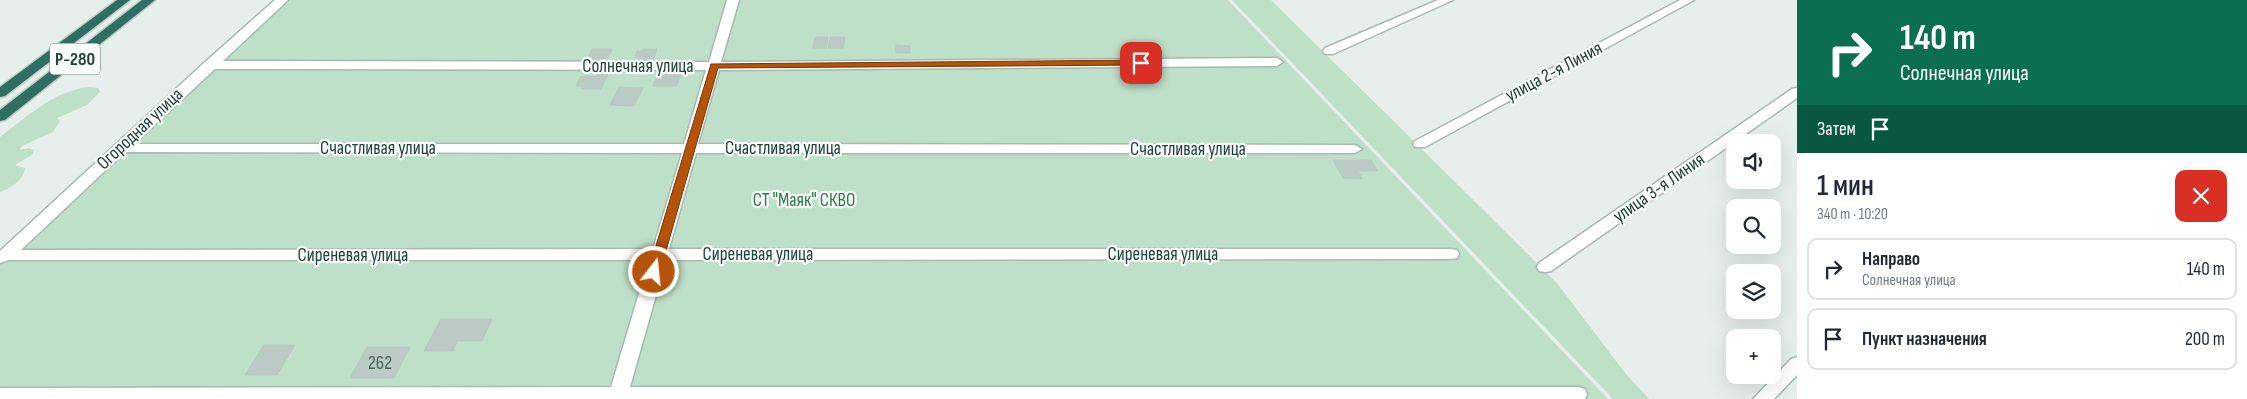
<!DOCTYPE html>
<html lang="ru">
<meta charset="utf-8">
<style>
:root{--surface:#fff;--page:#f2f2f3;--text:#1f2937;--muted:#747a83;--line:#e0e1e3}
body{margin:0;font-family:"Sofia Sans Condensed",sans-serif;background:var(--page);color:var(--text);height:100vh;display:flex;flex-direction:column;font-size:19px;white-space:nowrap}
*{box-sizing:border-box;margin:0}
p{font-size:16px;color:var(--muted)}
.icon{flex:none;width:28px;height:28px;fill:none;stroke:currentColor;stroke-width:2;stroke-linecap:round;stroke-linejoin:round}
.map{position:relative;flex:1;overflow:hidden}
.details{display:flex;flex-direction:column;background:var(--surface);width:450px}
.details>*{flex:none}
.banner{background:#0b6e4f;color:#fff;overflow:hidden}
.tools{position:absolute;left:1726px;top:134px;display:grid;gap:10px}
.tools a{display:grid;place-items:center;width:55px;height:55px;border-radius:10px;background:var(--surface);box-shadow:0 5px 20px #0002;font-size:25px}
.pin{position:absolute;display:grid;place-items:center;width:42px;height:42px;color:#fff;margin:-21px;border-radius:10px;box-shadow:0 2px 8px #0006}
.me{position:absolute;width:55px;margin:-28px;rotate:16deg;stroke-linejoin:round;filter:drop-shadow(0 0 4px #0008)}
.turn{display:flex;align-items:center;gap:18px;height:105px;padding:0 20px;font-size:22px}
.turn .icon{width:65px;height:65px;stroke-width:2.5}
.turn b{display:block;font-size:35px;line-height:42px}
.then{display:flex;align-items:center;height:48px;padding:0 20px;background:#0003;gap:10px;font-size:19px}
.round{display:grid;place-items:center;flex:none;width:52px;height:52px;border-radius:10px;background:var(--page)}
.headline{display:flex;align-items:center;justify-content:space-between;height:85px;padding:0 20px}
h1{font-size:30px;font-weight:600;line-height:38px}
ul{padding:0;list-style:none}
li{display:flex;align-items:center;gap:15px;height:62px;margin:0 10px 8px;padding:0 10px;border:2px solid var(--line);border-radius:10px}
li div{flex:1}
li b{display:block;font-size:19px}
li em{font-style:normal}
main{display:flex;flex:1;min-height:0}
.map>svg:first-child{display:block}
.green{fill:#bfe0c8}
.building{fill:#bbcac4;stroke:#b8c9c2}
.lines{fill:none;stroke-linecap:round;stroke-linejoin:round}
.minor-casing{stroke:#a8b8b2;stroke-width:3}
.highway-casing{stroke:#c2cac8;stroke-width:3}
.minor{fill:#fff;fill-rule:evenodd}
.highway{fill:#2f6f62;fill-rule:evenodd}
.route{fill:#b45309;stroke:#753606}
.labels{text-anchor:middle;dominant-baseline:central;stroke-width:4.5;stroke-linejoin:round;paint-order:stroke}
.shield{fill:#f7fbf9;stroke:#637a73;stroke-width:1}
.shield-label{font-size:18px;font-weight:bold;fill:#24423a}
.street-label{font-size:19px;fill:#24423a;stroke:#f7fbf9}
.park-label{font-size:19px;fill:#2d7a4b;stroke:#f7fbf9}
.near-number-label{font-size:19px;fill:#4a645c}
</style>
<main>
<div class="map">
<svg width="1797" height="399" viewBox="0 0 1797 399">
<rect width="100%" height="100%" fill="#e6efeb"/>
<path class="green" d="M276,0H1228L1608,399H0V256Z
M1232,0H1271L1557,283L1625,373L1649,399H1613Z
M88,87L98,88L100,92L87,105L57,118L60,121L53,132L22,146L19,150L29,148L34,150L32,155L15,165L25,168C24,180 11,188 0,192V137C27,117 54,91 88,87Z"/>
<path class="building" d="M815,37H828L826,48H813Z
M830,37H845L843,48H828Z
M896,45L910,46V53H896Z
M592,49H612L607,59H587Z
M643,49H657L653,61H638L640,57H635L637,51H643Z
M599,72H609L601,89H581L583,86H576L581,76H597Z
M658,73H681L677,86H653Z
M619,87L643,88L634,106L610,105Z
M1333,160H1371L1378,171H1358L1362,179L1343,178Z
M441,319H492L482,341H457L453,351H424Z
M264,345H295L277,375H245Z
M367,347H410L394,378H350Z"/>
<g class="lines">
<g class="minor-casing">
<path id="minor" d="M275,0H288L223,61L709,62L727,0H739L721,62L1277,58L1283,62L1277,66L719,70L698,144L1355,145L1362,149L1355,153H696L669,249H1451L1457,250L1459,254L1457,258L1451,259L666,260L630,387H1578L1585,389L1587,394L1585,399H0V388L611,387L649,260H9L0,263V251L205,62ZM215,69L706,70L684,144H134ZM125,152L682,153L653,249L21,250Z
M1438,0H1453L1333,54H1325L1323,51L1325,48Z
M1680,0H1694L1425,147H1415L1413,144L1415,141Z
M1797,88V98L1551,271L1545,272L1539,271L1537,267L1539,263L1792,89Z
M1797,357V375L1774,399H1753L1791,359Z"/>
</g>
<g class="highway-casing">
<path id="highway" d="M117,0H130L5,96L0,97V87Z
M142,0H155L5,120L0,121V110Z"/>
</g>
<use href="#minor" class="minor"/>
<use href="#highway" class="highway"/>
</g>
<path class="route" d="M1141,60L1145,61V65L718,68L660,272L654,276L648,272L711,64Z"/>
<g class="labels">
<rect class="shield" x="50" y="43.5" width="50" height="31" rx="4"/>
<g class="shield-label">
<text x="75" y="59">Р-280</text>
</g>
<g class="street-label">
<text x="638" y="66">Солнечная улица</text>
<text transform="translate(1554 72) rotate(-28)">улица 2-я Линия</text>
<text transform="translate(140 129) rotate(-43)">Огородная улица</text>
<text x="378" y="148">Счастливая улица</text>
<text x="783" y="148">Счастливая улица</text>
<text x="1188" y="149">Счастливая улица</text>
<text transform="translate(1659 188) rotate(-35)">улица 3-я Линия</text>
<text x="758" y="254">Сиреневая улица</text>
<text x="1163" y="254">Сиреневая улица</text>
<text x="353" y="255">Сиреневая улица</text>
</g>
<g class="park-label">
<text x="804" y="200">СТ "Маяк" СКВО</text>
</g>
<g class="near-number-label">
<text x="380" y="363">262</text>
</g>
</g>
</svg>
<div class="tools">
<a><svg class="icon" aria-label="sound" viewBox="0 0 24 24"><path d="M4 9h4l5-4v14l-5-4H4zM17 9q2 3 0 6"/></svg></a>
<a><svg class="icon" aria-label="search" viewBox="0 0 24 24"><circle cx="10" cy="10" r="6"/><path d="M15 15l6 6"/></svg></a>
<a><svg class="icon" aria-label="layers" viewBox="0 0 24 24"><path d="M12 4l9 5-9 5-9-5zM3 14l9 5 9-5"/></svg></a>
<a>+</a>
</div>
<div class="pin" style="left:1141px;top:63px;background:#d93025"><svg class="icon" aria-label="arrive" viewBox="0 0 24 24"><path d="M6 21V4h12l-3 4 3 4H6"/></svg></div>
<svg class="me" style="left:654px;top:272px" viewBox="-20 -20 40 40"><circle r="17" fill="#b45309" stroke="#fff" stroke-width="3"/><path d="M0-11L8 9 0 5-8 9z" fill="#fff"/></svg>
</div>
<section class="details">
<div class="banner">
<div class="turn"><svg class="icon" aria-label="right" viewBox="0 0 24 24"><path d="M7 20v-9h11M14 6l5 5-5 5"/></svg><div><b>140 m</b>Солнечная улица</div></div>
<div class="then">Затем<svg class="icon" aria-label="arrive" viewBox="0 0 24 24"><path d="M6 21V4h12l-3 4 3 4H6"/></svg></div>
</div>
<div class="headline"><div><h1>1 мин</h1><p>340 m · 10:20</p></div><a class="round" style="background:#d93025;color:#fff"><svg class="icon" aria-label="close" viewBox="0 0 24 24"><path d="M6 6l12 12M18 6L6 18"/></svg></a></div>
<ul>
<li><svg class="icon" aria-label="right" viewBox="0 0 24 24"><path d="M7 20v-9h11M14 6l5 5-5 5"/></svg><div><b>Направо</b><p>Солнечная улица</p></div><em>140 m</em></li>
<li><svg class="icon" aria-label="arrive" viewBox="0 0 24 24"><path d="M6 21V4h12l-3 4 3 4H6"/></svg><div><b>Пункт назначения</b></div><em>200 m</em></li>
</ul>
</section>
</main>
